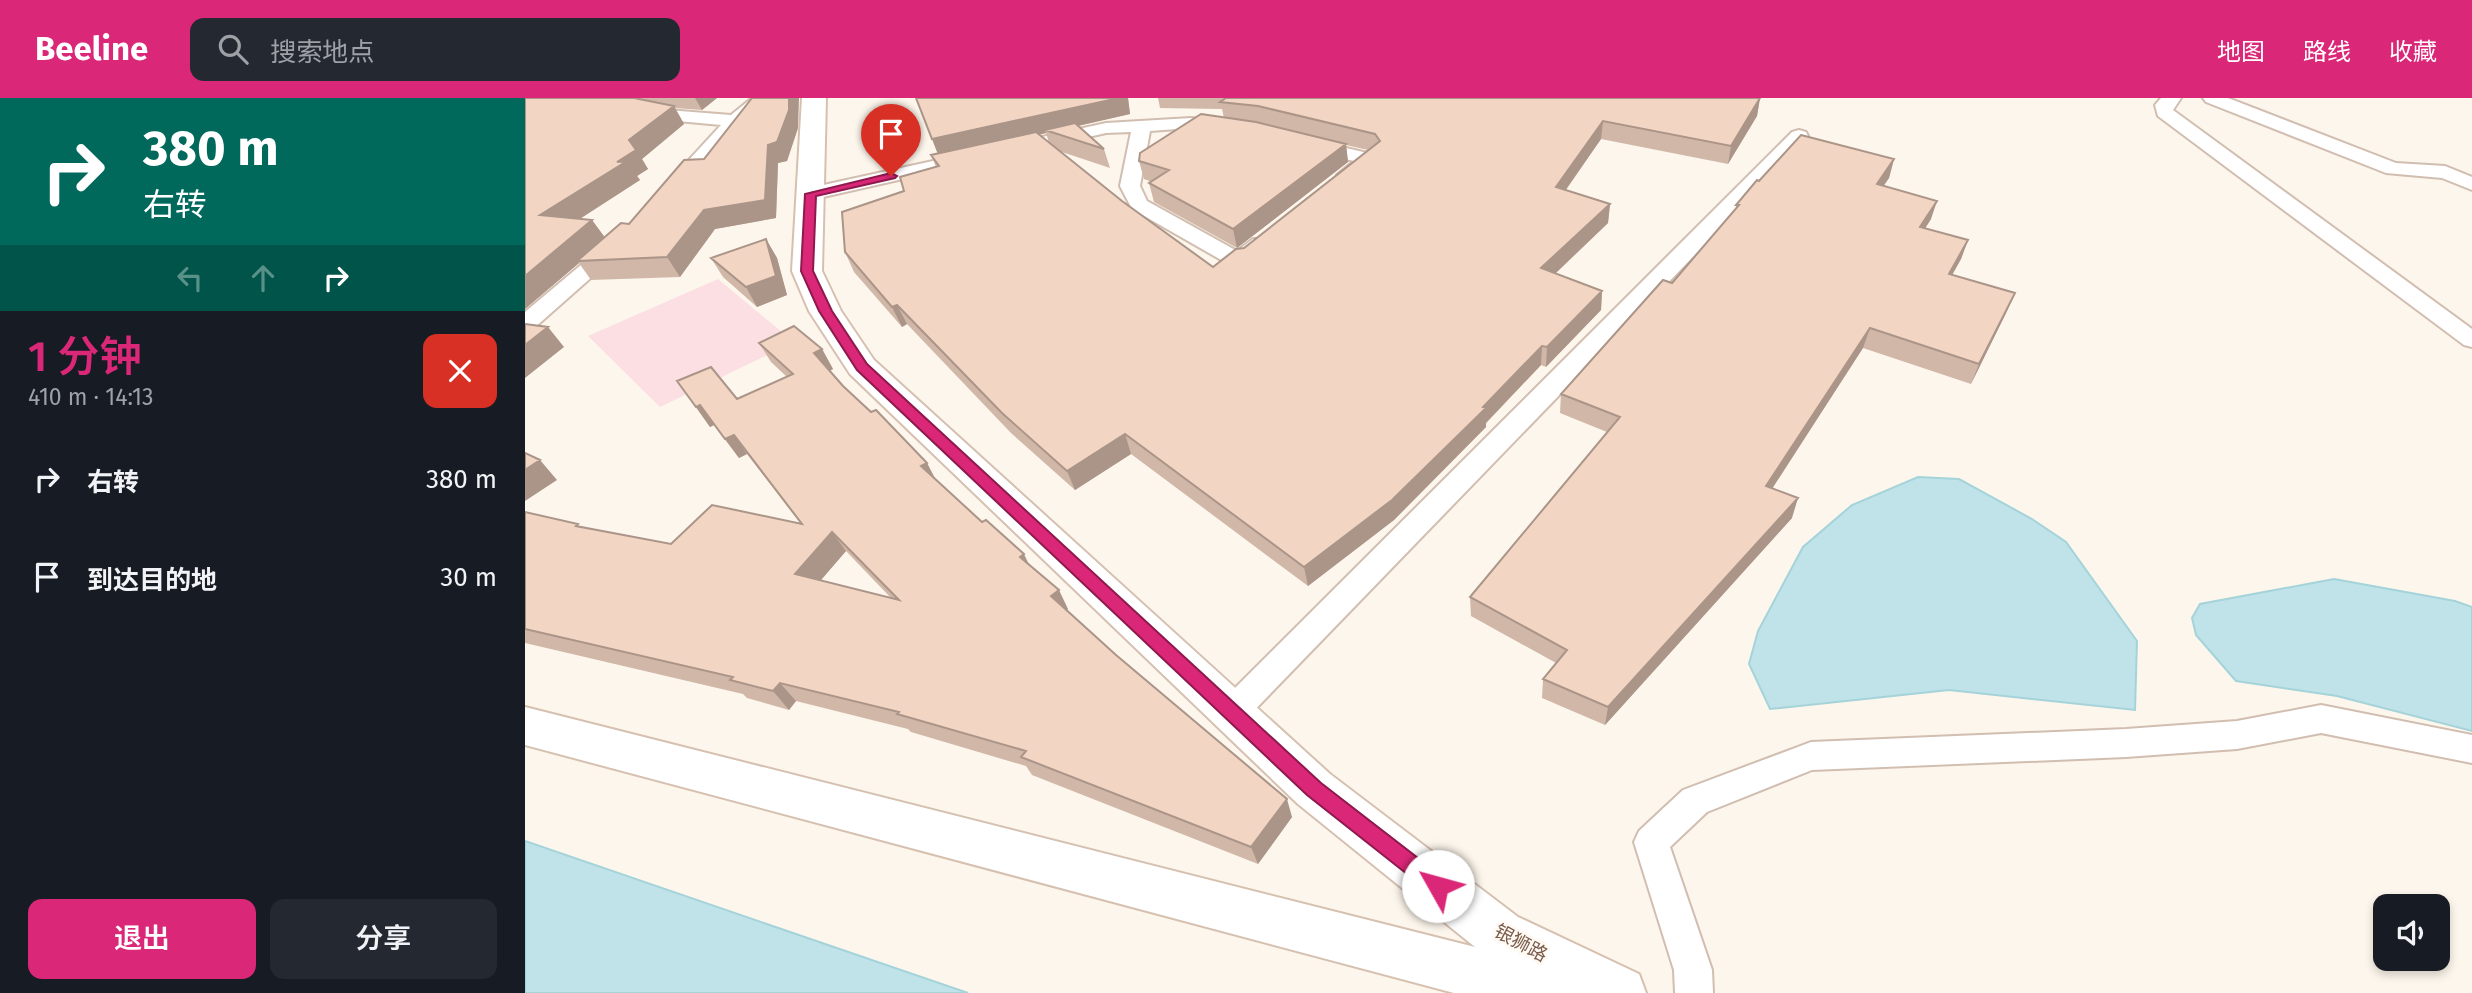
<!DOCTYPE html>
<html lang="zh">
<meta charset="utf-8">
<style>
:root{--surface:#171b24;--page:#242831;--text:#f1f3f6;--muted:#9ea1a6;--accent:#db2777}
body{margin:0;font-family:"Fira Sans","Noto Sans SC",sans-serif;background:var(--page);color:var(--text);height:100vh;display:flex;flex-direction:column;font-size:26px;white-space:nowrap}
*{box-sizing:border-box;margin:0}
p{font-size:23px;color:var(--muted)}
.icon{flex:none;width:38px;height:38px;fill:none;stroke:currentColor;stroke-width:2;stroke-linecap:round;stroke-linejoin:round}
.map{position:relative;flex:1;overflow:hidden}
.drawer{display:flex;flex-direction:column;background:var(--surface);width:525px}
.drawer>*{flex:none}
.guide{background:#00695c;color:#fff;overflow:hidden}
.buttons{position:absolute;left:1848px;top:796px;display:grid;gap:14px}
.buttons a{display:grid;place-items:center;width:77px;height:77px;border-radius:14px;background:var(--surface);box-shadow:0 4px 10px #0003;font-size:35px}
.pin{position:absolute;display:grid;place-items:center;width:60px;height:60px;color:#fff;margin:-72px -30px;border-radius:50% 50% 50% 0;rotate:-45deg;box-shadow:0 0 7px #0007}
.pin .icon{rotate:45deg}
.me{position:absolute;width:77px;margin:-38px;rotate:308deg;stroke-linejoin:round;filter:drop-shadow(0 0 5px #0008)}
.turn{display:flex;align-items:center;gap:24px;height:147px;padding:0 28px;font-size:32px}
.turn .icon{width:91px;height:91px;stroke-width:2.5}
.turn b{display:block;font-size:49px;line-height:60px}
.lanes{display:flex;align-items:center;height:66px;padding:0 28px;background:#0003;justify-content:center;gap:35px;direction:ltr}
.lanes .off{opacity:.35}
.round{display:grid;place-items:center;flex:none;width:74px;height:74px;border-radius:14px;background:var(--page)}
.summary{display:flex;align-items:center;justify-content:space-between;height:119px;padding:0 28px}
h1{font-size:42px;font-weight:600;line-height:52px;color:var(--accent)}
.cta{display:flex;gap:14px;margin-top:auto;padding:14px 28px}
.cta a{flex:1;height:80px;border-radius:14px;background:var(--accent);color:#fff;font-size:28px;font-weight:600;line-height:80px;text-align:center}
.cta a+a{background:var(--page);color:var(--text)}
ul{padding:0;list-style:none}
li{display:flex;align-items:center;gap:21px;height:98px;padding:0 28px}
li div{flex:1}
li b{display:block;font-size:26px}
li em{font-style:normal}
header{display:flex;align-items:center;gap:42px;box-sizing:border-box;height:98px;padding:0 35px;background:var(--accent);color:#fff}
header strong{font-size:33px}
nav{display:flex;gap:38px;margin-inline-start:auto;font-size:24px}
.search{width:490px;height:63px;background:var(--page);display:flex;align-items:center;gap:18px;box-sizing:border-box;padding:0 24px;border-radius:14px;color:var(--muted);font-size:26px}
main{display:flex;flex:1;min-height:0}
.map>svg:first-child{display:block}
.medical{fill:#fbdfe3}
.water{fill:#bfe3e8;stroke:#a5d3da;stroke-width:2}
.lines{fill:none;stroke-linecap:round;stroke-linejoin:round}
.street-casing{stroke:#d1beb0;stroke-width:4}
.secondary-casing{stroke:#d6c0b0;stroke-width:4}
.street{fill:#fff;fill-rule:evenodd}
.secondary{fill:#fff;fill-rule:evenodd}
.wall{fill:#d1b7a8;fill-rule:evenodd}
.shaded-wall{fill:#aa9588}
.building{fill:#f3d5c3;stroke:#aa9588;stroke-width:2;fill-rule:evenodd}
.route{fill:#db2777;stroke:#8e194d;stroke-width:2}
.labels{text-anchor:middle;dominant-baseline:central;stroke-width:6;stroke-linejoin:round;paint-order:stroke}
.street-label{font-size:19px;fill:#7a5c4d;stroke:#fffaf3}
</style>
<header>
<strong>Beeline</strong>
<div class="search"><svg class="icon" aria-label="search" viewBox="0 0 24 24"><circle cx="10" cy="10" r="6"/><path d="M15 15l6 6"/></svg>搜索地点</div>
<nav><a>地图</a><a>路线</a><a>收藏</a></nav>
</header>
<main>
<section class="drawer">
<div class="guide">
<div class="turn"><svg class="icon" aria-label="right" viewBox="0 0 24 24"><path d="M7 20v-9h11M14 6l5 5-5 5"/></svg><div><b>380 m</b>右转</div></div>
<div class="lanes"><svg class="icon off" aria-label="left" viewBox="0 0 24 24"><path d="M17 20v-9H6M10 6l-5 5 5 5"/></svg><svg class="icon off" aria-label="ahead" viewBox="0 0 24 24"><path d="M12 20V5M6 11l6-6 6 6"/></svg><svg class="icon" aria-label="right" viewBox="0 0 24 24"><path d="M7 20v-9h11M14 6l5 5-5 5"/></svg></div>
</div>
<div class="summary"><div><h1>1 分钟</h1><p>410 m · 14:13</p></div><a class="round" style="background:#d93025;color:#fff"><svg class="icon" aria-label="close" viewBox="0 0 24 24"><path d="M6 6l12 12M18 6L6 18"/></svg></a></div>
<ul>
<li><svg class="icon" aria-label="right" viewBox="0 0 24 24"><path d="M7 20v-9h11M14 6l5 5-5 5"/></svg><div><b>右转</b></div><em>380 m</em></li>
<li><svg class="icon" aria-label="arrive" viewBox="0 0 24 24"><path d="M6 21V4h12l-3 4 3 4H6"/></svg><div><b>到达目的地</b></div><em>30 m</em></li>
</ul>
<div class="cta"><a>退出</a><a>分享</a></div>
</section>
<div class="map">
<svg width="1947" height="895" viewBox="0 0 1947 895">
<rect width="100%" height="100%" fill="#fdf6ec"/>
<path class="medical" d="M193,181L269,244L135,309L63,238Z"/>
<path class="water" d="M1393,379L1434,381L1507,421L1541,444L1612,543L1610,612L1424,592L1245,611L1224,566L1233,533L1278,449L1327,407Z
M1809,481L1930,503L1947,509V633L1812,598L1711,583L1671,537L1667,520L1675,506Z
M0,743L443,895H0Z"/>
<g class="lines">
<g class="street-casing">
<path id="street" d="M58,0H90L142,12L206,17L227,0H247L216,27L156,93L149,95L139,89L196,27L142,22L61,4Z
M1636,0H1656L1648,12L1947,231V249L1939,247L1633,18L1630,7Z
M1678,0H1703L1871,65L1920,68L1947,79V92L1917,80L1861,75L1681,4Z
M666,20L700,24L709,29L700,34L666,30L625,33L615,88L622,103L712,153L728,141H742L745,145C737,157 721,170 705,167L607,111L595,88L606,34L581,35L285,102L278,100L275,96L278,92L285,90L581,25Z
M1274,32L1281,34L1283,38L1281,42L718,624L707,627L696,624L691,614L696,604L1267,34Z
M787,42L851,57L854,61L829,81H815L812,77L829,63L780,52L778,48Z
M88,144L95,146L99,150L95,154L8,231L0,233V214L81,146Z
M1796,607L1947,637V665L1796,635L1712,651L1601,659L1287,672L1182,714L1145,749L1187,872L1188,895H1150L1149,872L1109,744L1114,733L1158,692L1286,644L1601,631L1712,623Z"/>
</g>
<g class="secondary-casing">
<path id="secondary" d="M277,0H301L297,173L316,213L349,262L805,676L993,819L1114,876L1121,895H929L0,647V609L950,849L773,706L325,276L284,213L267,173Z"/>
</g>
<use href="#street" class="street"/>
<use href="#secondary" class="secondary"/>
</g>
<path class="wall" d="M0,0H192L177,12L150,10L159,26L117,61L123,71L112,78L115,82L54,121L67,122L80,140L104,126L179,61L273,30L262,63L253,65L251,120L190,131L155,179L66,182L54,165L0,211Z
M391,0H603L605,16L553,28L579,51L585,70L534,53L597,103L688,169L719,150L843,52L821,47L823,64L712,150L629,104L624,85L627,84L619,81L614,63L699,20L697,11L635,10L633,0H1235L1232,18L1203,66L1076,41L1041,92L1085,106L1083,125L1030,176L1077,193L1076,212L1021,269L1016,267L961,325V329L869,422L783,488L606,356L550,392L486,335L382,226L377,229L329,174L320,154L379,93L411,69L406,57L413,56ZM521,35L524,45L514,37Z
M1369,61L1364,80L1358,88L1406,121L1400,130L1443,142L1436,161L1427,177L1490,195L1481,215L1446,286L1338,250L1247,390L1267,420L1080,627L1017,600L1018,581L1031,565L946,518L945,499L1082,334L1035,315L1036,296L1147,185L1211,112V107Z
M241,141L252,160L262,197L232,209L198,179L186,160Z
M234,245L297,251L308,271L305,273L318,288L402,365L410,380L504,467L543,511L541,513L767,719L733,766L507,677L501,668L386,634L383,631L271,603L264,612L222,600L218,596L0,545V414L56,429L146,446L276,426L222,356L214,360L189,327L185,329L152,283L212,301L262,279L246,264ZM321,453L366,500L295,483Z"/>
<path class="shaded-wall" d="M170,0H192L177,12Z
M264,0H274L273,30L262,63L253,65L251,120L190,131L155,179L142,159L179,112L243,47Z
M594,0H603L605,16L526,34L520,32L521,35L414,59L407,41Z
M1235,0L1232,18L1203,66L1206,48Z
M149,8L159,26L117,61L123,71L112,78L115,82L30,137L15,117L92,64L104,42Z
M1078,23L1076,41L1030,107L1031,89Z
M821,46L823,64L712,150L708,131Z
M1369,61L1364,80L1347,105L1352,86Z
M1412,103L1406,121L1389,148L1395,129Z
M1085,106L1083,125L1015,190L1016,170Z
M67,122L81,141L52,163L54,165L0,211V178Z
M241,141L252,160L262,197L232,209L221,189Z
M1443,142L1436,161L1417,195L1424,176Z
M1077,193L1076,212L1021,269L1022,249Z
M1490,195L1481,215L1446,286L1454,266Z
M372,207L382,226L377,229L367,209Z
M23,229L39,249L0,280V247Z
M1345,230L1338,250L1236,408L1241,388Z
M1017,248L1016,267L961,325V329L869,422L783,488L779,469L958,309Z
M297,251L308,271L301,275L289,255Z
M175,307L189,327L185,329L171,309Z
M600,336L606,356L550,392L542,373Z
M209,337L222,356L214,360L200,341Z
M15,362L32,382L0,403V372Z
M402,365L412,385L396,368Z
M1273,400L1267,420L1080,627L1083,609Z
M307,434L321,453L284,496L270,476Z
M499,456L508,475L495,459Z
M534,492L543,511L535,517L526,498Z
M255,585L271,603L264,612L248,593Z
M762,701L767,719L733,766L726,749Z"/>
<path class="building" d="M0,0H109L149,8L104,42L111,52L92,64L102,63L15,117L67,122L0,178Z
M227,0H264V12L252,44L243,47L240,102L179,112L142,159L52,163L96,125L104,126L159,62L179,61Z
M391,0H594L407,41Z
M701,0H1235L1206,48L1078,23L1031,89L1085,106L1016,170L1077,193L1022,249L1017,248L958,309L961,310L867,402L779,469L600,336L542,373L477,315L372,207L367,209L320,154L317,114L379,93L375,79L414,68L406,57L511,34L597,103L688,169L711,151L719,150L855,43L850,36L733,8L695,4Z
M676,16L731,24L821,46L708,131L624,85L644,72L614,63L615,55Z
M550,25L579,51L520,32Z
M1276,37L1369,61L1352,86L1412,103L1395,129L1443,142L1424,176L1490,195L1454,266L1345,230L1241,388L1273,400L1083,609L1018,581L1042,552L945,499L1095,319L1036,296L1138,182L1147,185L1214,107H1211L1232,82L1234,83Z
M241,141L251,178L221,189L186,160Z
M0,226L23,229L0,247Z
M269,228L297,251L289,255L318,288L346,314L351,312L402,365L396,368L457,424L461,422L499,456L495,459L534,492L526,498L591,557L762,701L726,749L496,659L501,653L372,616L374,614L255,585L248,593L205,582L208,579L0,531V414L53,426L51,428L146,446L187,407L277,426L209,337L200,341L175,307L171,309L152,283L186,269L212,301L268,276L234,245ZM307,434L374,502L270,476Z
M0,355L15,362L0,372Z"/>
<path class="route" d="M366,75L372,78L370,80L291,98L288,173L307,213L342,266L796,685L920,781L923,788L920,795L913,798L906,795L782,697L332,272L294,213L276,173L280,96Z"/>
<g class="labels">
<g class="street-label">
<text transform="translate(996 845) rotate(28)">银狮路</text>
</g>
</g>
</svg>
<div class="buttons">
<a><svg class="icon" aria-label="sound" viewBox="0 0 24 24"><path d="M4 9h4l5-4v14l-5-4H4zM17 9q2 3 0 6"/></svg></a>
</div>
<div class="pin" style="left:366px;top:78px;background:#d93025"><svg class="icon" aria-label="arrive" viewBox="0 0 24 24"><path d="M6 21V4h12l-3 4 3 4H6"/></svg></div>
<svg class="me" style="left:913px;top:788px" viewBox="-20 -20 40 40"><circle r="19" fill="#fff"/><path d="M0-13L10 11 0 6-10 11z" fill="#db2777"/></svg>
</div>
</main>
